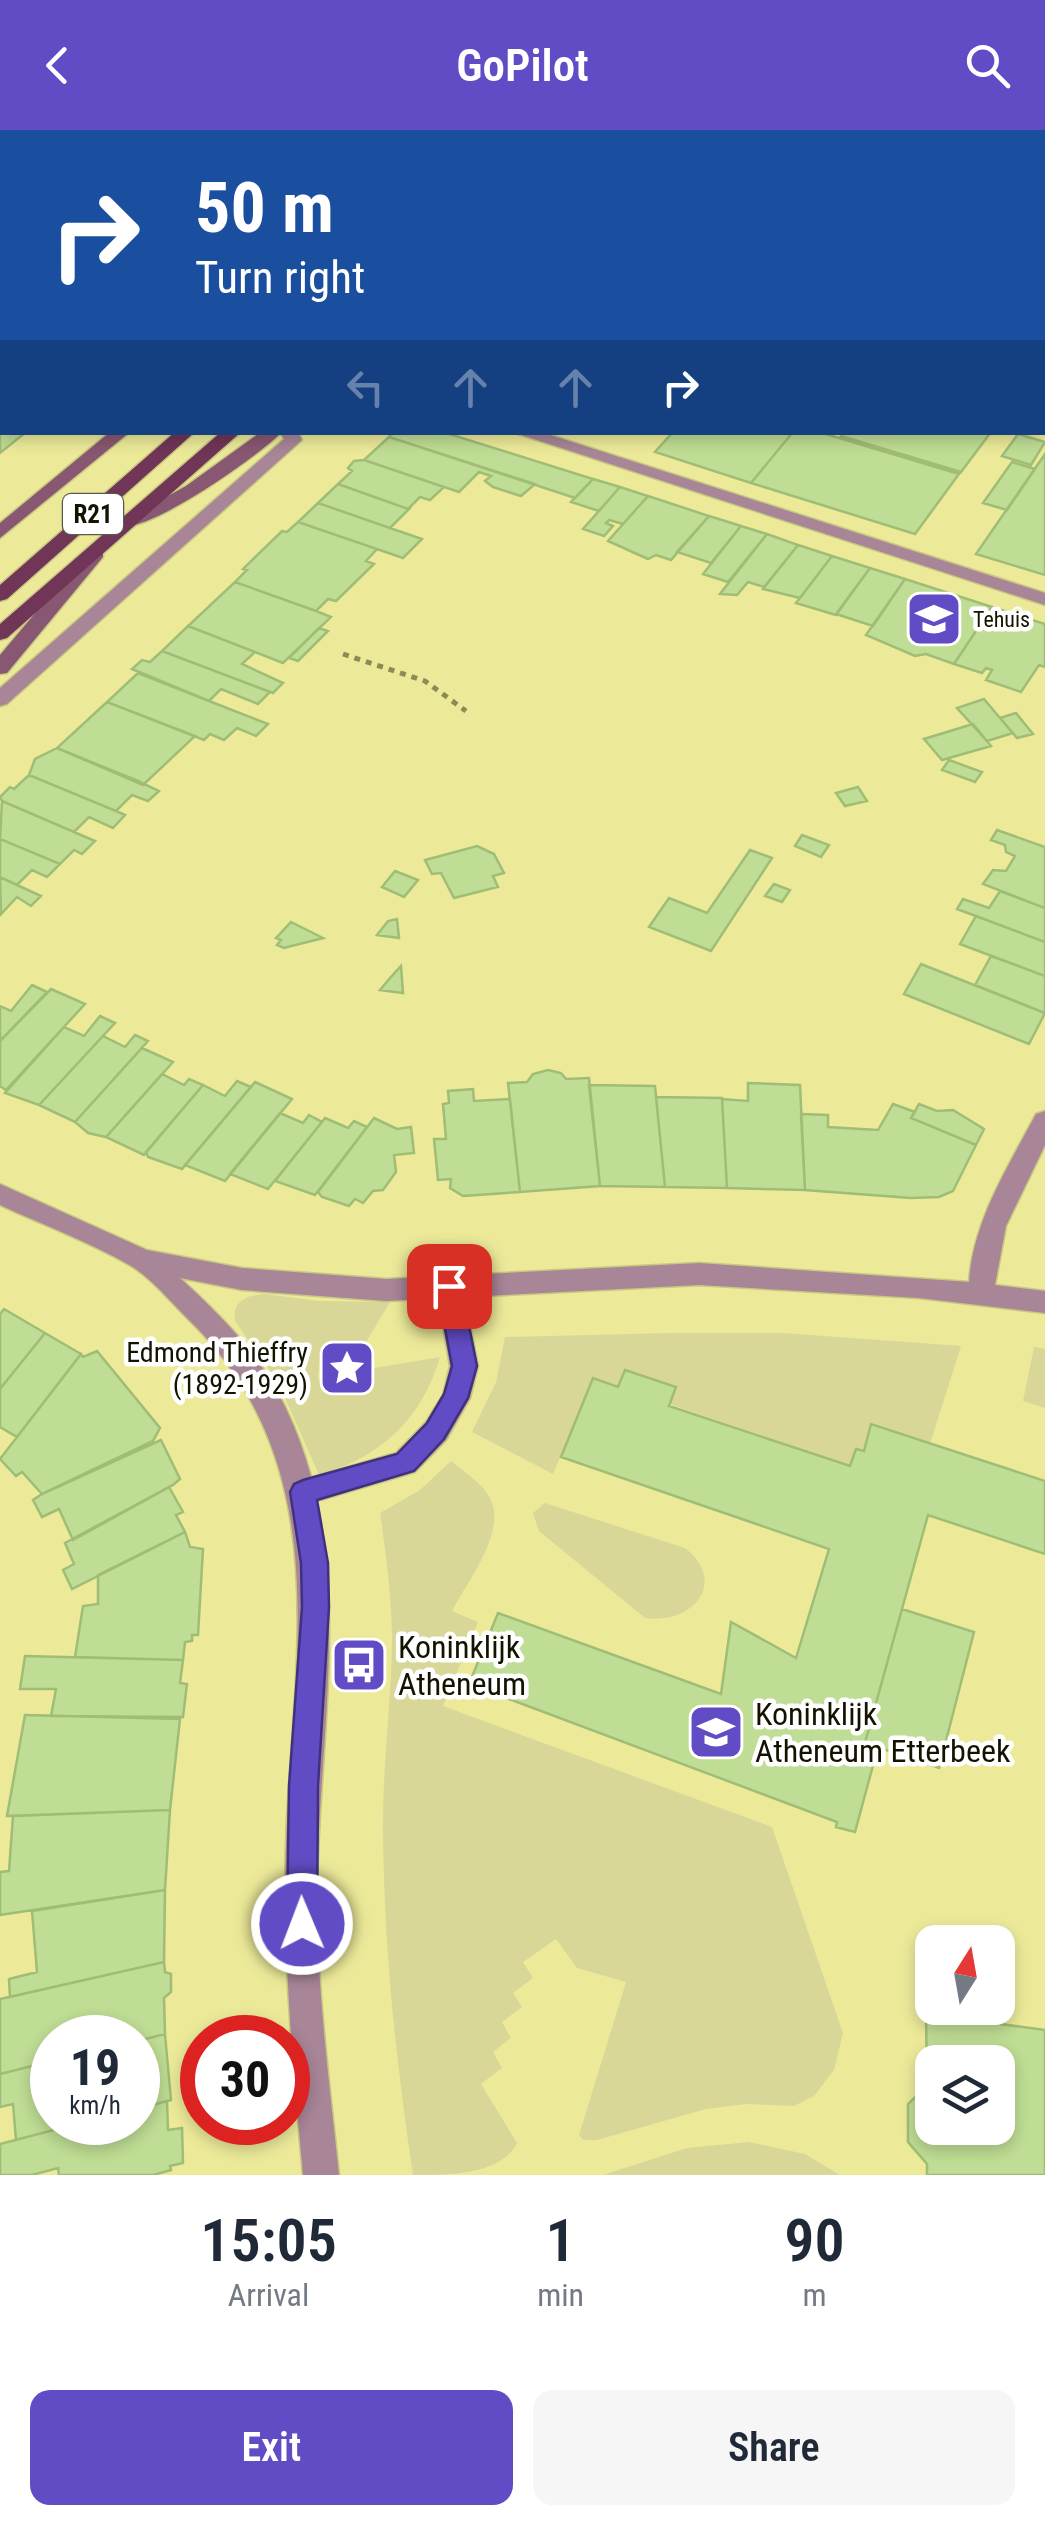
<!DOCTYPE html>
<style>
:root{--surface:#fff;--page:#f6f6f7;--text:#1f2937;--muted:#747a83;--accent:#624cc5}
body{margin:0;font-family:"Roboto Condensed",sans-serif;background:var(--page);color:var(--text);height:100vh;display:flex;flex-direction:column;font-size:38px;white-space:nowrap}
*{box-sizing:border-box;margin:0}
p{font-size:32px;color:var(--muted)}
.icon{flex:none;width:55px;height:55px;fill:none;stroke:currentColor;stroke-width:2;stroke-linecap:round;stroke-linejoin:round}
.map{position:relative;height:2045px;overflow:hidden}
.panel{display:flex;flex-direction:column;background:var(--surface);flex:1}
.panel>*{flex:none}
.hud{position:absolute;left:0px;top:0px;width:1045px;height:305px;box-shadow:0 5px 15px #0003;background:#1a4fa0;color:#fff;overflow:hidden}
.needle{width:65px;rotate:11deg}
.controls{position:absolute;left:915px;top:1795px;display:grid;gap:20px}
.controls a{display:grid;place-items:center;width:100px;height:100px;border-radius:20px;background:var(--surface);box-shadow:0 5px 15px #0003;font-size:50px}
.speed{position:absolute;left:30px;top:1885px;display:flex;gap:20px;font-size:50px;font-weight:700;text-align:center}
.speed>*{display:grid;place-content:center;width:130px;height:130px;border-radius:50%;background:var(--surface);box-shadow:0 5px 15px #0003;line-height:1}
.speed small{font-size:25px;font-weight:400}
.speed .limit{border:15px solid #d22;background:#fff;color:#111}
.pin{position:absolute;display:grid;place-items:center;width:85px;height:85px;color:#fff;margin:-42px;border-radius:20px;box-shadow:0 5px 15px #0006}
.me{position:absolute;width:110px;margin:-55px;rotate:359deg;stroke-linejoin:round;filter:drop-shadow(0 0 8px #0008)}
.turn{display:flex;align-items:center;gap:35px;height:210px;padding:0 30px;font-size:45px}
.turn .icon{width:130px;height:130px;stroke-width:2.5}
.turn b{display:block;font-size:70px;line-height:85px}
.lanes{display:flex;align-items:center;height:95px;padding:0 30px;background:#0003;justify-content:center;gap:50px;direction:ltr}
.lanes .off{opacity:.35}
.eta{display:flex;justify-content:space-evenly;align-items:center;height:170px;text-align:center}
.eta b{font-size:60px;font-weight:600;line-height:70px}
.button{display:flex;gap:20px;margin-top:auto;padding:20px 30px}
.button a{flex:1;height:115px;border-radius:20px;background:var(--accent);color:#fff;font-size:40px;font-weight:600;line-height:115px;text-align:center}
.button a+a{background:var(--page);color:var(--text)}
header{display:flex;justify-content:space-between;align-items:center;height:130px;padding:0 30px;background:var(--accent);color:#fff;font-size:45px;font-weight:600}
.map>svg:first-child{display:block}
.green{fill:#d8d798}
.building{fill:#bfdd94;stroke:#a0bd75;stroke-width:2.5;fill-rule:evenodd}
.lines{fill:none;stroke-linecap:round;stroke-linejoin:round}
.service-casing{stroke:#c9c881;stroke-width:3}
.minor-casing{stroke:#c9c881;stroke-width:3}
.secondary-casing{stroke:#c9c881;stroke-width:3}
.primary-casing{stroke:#c9c881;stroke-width:3}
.path-far1{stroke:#8c8b55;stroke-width:4;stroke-dasharray:5 5;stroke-linecap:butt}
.path{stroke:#8c8b55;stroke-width:5;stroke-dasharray:6 6;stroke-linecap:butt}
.service{fill:#a88597;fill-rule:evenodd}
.minor{fill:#a88597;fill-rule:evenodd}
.secondary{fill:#885771;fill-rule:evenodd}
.primary{fill:#703557;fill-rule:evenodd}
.route{fill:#624cc5;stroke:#403180;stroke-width:2.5}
.labels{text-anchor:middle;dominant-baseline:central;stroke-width:9;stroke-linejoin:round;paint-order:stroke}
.far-poi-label{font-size:22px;fill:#141300;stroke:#fff;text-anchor:start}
.shield{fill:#fff;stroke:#5a5a4c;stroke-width:2.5}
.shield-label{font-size:25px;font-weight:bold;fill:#141300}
.poi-label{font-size:28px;fill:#141300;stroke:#fff;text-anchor:end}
.near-poi-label{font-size:32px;fill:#141300;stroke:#fff;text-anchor:start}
</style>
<header><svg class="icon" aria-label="back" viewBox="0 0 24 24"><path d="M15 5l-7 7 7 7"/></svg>GoPilot<svg class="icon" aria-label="search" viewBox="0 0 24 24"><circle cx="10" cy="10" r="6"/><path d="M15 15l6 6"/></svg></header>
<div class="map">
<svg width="1045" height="2045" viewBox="0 0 1045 2045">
<rect width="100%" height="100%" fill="#ecea99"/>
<path class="green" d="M264,1164L319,1171L390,1172L362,1219C346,1212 332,1216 320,1229L318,1248L332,1262C353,1267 370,1259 374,1238L440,1227C422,1289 381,1327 319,1345L278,1252L235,1191C232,1171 247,1165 264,1164Z
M669,1203H783L961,1216L930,1314L871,1295L864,1321L850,1336L594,1248L553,1344L472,1302L496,1252L505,1207Z
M1034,1217L1045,1219V1278L1023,1271Z
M451,1331C464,1342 484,1354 491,1370C506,1403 467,1452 452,1481L478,1492L443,1576L772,1697L843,1903L834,1940L814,1966L794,1976L747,1974L706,1979L597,2010H583L579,2005L626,1852L577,1838L556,1809L523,1832L533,1848L513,1863L522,1877L502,1892L511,1908L493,1922L502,1938L481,1954L517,2013C501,2045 448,2045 413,2045C396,1932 384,1818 383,1703C382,1637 392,1571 392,1505C391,1464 386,1424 380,1383L420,1360Z
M545,1373L685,1418C728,1451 694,1495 645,1488L539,1401L533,1383Z
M749,2012L805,2024L840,2045H603L687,2018Z"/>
<path class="building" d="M945,0H1044L943,2Z
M0,280L2,302H26L0,323Z
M394,302H443L593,349L575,368L389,307Z
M673,302H793L751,353L655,322Z
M793,302H819L959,344L915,404L751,353Z
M843,302H991L961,342L841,306Z
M1018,304L1045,312L1031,335L1002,326Z
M389,307L535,354L521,366L493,357L485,351L491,346L479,342L459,362L364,330Z
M1045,324V445L976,424Z
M364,330L444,357L430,370L420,367L408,379L338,354L352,341L348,338L354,331Z
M1012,332L1035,339L1007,380L983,373Z
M593,349L620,357L599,381L571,372Z
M338,354L408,379H409L390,398L318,373Z
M620,357L648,366L623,394L609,390L606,393L613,396L604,406L583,399Z
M648,366L709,386L671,430L656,425L648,429L608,411Z
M318,373L390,398L422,409L403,428L298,392Z
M709,386L741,396L711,433L677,422Z
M298,392L377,419L366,431L374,434L336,471L328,469L316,481L235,452L247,440L243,439L282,401L287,402Z
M741,396L767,404L728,452L703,444Z
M767,404L798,415L764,457L748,452L737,465L720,464Z
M798,415L832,426L800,468L763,459Z
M832,426L870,438L836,485L796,473Z
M870,438L905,449L873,496L836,484Z
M905,449L992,477L954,534L926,524L915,526L866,505Z
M235,452L316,481L331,487L283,533L188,496Z
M992,477L1045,494V537L1039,535L1021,562L986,550L992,540L986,538L982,543L954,534Z
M188,496L255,522L242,534L283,553L273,563L162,521Z
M319,498L328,501L298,531L289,528Z
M162,521L270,562L258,574L221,559L209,571L132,539L142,530L150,532Z
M138,543L209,571L268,594L256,606L237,598L224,610L210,604L204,610L107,572Z
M984,569L1000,588L1013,603L987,611L957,578Z
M107,572L195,606L143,655L57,618Z
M1016,583L1033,604L1017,608L1000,588Z
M973,594L991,616L942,630L924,609Z
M57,618L138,651L159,661L148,671L132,665L116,681L29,645L35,629Z
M949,630L982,642L975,652L942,640Z
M29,645L116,681L125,685L113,698L89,687L74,702L2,671L0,667L10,657L14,659Z
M858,657L867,671L845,676L836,663Z
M2,671L74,702L95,711L82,724L74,720L60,734L0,709Z
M997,700L1045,717V778L983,754L993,740L1006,741L1015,726L1006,722L1005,715L991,710Z
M802,705L829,715L821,727L795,716Z
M0,709L60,734L47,747L32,740L17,755L0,747Z
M477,716L494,724L504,743L493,746L498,757L454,768L441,743L432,744L425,730Z
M750,720L772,728L711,821L649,797L669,768L707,783Z
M395,741L418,750L404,767L382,757Z
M0,747L17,755L41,766L31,776L17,767L1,784Z
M774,754L790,760L782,772L765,766Z
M1000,761L1045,778V812L957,779L963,769L989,778Z
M976,786L1045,812V846L960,814Z
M397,789L399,808L377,805L388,791Z
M291,792L323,808L284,818L277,815L281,810L276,808Z
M991,826L1045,846V883L975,855Z
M921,834L1045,883L1029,914L904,864Z
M401,836L403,863L380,860L390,848Z
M32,855L47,862L0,911V876L11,881Z
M51,859L85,874L6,960L0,956V911Z
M100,886L115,893L39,975L5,963L64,897L84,906Z
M135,905L148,911L75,992L39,975L103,906L125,917Z
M142,918L173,932L106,1007L88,1003L75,992Z
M548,940L561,943L566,949L589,948L600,1056L520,1062L508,953L527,952L533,944Z
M162,944L184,955L189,949L203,955L144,1025L106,1007Z
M237,951L251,957L182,1039L148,1027L146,1022L203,955L225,966Z
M255,952L292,969L225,1051L185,1035Z
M748,953L800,955L805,1060L727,1058L722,969L748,971Z
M589,955L655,956L665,1057L600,1056Z
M473,959L474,971L510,969L520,1062L463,1066L450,1058L451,1049L438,1050L434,1009H446L443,974L449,973L448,961Z
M656,967L722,968L727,1058L665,1057Z
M893,974L915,982L911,988L976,1015L953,1061L939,1067L911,1068L805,1060L801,984L828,985V997L878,1000Z
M919,974L937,981L953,980L984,999L976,1015L911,988Z
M280,983L303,993L309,985L322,992L268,1059L230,1044Z
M325,988L348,998L354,991L367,997L315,1065L275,1051Z
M374,988L397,999L411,997L414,1023L394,1025L396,1042L383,1060L373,1061L363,1073L355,1069L349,1076L322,1067L318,1062Z
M4,1179L45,1203L0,1259V1184Z
M45,1203L81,1224L17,1307L0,1297V1259Z
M97,1221L160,1298L153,1311L42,1364L22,1342L16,1346L0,1329L81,1224L83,1227Z
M625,1240L676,1257L669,1276L850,1336L856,1319L864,1321L871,1294L1045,1351V1424L928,1385L865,1613L878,1617L855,1702L836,1697L837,1692L469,1554L498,1483L721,1564L731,1492L796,1528L829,1419L561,1327L593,1248L618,1257Z
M161,1310L180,1349L173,1355L73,1410L59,1379L42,1387L33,1370L42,1364Z
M169,1357L183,1382L176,1385L185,1402L72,1459L63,1440L74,1434L65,1413Z
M185,1402L190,1417L203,1419L198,1505H192V1511L185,1512L183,1530L75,1527L83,1476L98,1474V1445Z
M902,1479L974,1502L939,1638L865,1613Z
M25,1526L183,1530L180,1553L187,1554L183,1587L51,1586L56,1559H20Z
M25,1585L180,1589L170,1680L7,1686Z
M170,1680L165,1760L0,1785V1742L9,1741L13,1686Z
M165,1760L164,1832L10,1867L9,1849L37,1842L32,1781Z
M164,1832L165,1842L171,1844V1862L164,1868L165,1904L138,1911V1908H52V1931L0,1944V1869Z
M926,1884L1045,1900V2045H927V2034L908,2012V1974L927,1956ZM932,1932H998V1998H932Z
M165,1904L171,1970L138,1979V1911Z
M52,1931V1992H84L16,2010L13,1974L0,1977V1944Z
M167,1971L168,2000L182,1998L183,2033L170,2036L171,2040L153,2045H59L58,2038L32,2045H0V2014L84,1992H138V1979Z"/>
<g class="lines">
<g class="service-casing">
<path id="service" d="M449,1145L458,1148L462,1156L478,1236L470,1268L446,1310L415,1342L303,1375L293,1371L289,1362L293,1353L396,1323L426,1292L443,1265L450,1236L436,1156L440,1148Z"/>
</g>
<g class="minor-casing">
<path id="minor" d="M585,0H608L609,2H586Z
M0,131L2,132V142L0,141Z
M280,302H298L302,310L7,574L0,576V558L284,309Z
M512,302H541L1045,463V475Z
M1045,981V1015L1006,1096L995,1155L1045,1161V1183L919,1168L699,1155L386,1171L242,1160L180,1148C217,1182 254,1218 278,1263C360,1415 319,1593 317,1757C316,1853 329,1949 339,2045H303C292,1926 281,1808 287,1689C297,1507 331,1328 187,1188C170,1171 151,1148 131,1136C90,1112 43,1095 0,1075V1054L147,1120L242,1138L386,1149L699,1133L969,1152C973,1091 1008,1037 1036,984Z"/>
</g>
<g class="secondary-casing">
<path id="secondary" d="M110,302H130L0,408V393Z
M261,302H282C260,325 151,401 123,396L121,392L186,356Z
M96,417L103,419V427L7,543L0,544V525L89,419Z"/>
</g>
<g class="primary-casing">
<path id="primary" d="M175,302H195L7,469L0,471V455Z
M221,302H241L7,508L0,510V494Z"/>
</g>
<path class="path-far1" d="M527,0L537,2"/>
<path class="path" d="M343,524L425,551L466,581"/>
<use href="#service" class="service"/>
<use href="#minor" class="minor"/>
<use href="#secondary" class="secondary"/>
<use href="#primary" class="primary"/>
</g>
<path class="route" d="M449,1146L457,1149L461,1156L477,1236L468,1268L444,1309L414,1341L317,1370L328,1433L329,1477L318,1656L317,1794L313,1804L302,1809L292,1804L287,1794L289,1656L302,1477L301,1433L290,1362L294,1354L303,1350L397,1324L427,1293L444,1264L452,1236L437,1156L440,1149Z"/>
<defs>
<g id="school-square" transform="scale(2.875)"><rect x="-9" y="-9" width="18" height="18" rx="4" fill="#624cc5" stroke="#fff"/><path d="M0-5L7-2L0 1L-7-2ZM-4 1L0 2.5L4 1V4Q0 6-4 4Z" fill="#fff"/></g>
<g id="sight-square" transform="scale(2.875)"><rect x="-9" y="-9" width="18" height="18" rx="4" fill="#624cc5" stroke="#fff"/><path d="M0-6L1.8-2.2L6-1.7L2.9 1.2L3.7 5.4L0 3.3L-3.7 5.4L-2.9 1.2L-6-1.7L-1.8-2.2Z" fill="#fff"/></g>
<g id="bus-square" transform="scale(2.875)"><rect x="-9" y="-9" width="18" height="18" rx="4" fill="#624cc5" stroke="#fff"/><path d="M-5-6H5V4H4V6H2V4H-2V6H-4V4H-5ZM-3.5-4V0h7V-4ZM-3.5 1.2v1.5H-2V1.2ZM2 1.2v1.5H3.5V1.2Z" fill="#fff"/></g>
</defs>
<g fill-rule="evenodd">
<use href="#school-square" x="934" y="489"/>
<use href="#sight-square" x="347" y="1238"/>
<use href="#bus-square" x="359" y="1535"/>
<use href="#school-square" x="716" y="1602"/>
</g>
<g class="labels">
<g class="far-poi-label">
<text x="973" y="489">Tehuis</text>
</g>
<rect class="shield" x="63" y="364" width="60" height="40" rx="8"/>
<g class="shield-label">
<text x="93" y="384">R21</text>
</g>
<g class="poi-label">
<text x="308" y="1222">Edmond Thieffry<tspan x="308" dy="32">(1892-1929)</tspan></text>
</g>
<g class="near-poi-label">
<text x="398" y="1517">Koninklijk<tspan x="398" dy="37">Atheneum</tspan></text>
<text x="755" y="1584">Koninklijk<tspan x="755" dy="37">Atheneum Etterbeek</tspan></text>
</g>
</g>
</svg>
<div class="controls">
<a><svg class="needle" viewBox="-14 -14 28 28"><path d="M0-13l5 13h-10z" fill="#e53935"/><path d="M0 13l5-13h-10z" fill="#747a83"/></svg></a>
<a><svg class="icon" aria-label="layers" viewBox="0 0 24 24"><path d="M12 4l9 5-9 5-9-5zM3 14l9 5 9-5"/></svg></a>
</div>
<div class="speed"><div>19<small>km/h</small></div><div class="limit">30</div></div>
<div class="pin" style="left:449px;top:1156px;background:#d93025"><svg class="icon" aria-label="arrive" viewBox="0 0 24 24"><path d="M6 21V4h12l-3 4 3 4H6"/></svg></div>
<svg class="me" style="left:302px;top:1794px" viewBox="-20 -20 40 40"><circle r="17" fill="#624cc5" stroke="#fff" stroke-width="3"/><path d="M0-11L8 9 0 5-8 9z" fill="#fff"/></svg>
<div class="hud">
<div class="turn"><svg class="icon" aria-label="right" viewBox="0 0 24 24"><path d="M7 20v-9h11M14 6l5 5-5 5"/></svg><div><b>50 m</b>Turn right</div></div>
<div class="lanes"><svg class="icon off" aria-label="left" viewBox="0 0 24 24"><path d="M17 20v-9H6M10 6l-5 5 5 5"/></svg><svg class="icon off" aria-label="ahead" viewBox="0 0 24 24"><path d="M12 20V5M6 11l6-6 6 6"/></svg><svg class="icon off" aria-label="ahead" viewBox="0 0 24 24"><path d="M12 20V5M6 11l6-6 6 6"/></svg><svg class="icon" aria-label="right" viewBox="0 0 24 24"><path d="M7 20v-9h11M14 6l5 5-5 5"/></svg></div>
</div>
</div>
<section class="panel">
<div class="eta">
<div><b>15:05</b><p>Arrival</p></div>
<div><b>1</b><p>min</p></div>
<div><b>90</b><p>m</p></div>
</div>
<div class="button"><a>Exit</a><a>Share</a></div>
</section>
